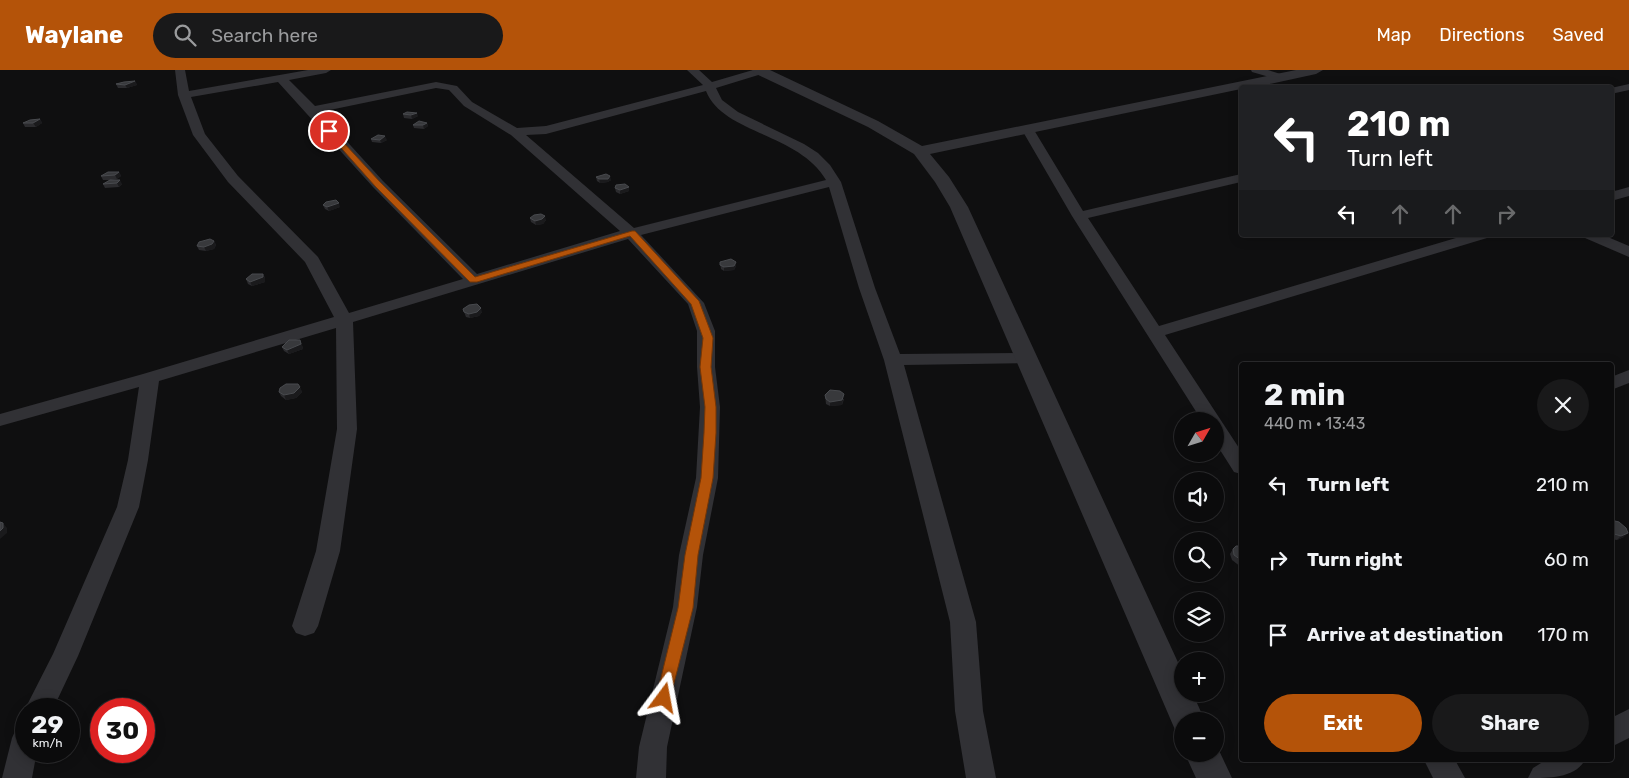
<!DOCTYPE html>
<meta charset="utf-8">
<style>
:root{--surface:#0b0b0c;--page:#19191a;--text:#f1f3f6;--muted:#9a9b9d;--line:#2b2b2d;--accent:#b45309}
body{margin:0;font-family:Rubik,sans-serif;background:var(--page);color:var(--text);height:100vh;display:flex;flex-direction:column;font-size:19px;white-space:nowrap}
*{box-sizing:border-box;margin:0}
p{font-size:16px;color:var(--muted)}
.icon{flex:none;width:28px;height:28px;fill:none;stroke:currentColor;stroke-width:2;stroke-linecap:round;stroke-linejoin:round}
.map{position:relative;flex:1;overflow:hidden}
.drawer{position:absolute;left:1239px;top:292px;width:375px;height:400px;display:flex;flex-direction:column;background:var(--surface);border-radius:5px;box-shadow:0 2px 12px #0003,0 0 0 1px var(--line)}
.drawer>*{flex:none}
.top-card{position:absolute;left:1239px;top:15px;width:375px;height:152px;border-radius:5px;box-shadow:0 2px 12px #0003,0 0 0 1px var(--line);background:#202124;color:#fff;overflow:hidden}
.needle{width:32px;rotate:51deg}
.tools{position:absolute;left:1174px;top:342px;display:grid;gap:10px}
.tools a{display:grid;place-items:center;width:50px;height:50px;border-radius:50%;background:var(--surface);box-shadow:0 2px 12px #0003,0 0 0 1px var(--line);font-size:25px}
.speed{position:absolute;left:15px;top:628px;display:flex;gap:10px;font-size:25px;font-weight:700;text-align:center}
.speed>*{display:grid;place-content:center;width:65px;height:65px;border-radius:50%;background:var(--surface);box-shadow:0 2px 12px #0003,0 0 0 1px var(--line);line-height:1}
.speed small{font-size:12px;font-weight:400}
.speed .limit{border:8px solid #d22;background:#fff;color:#111}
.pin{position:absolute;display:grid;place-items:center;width:42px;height:42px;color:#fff;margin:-21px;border:2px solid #fff;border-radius:50%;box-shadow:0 1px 5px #0007}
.me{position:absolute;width:55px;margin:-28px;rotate:13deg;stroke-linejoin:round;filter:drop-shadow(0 0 4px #0008)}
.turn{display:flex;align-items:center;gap:18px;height:105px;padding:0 25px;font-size:22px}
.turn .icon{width:65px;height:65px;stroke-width:2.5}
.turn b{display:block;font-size:35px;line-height:42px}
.lanes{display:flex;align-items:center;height:48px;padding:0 25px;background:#0003;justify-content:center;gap:25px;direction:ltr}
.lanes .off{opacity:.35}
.round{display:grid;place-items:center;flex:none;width:52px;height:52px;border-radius:26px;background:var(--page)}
.head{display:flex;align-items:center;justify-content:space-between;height:85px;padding:0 25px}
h1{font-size:30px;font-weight:700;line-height:38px}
.primary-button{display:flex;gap:10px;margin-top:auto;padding:10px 25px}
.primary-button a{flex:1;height:58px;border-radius:30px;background:var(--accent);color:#fff;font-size:20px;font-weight:700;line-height:58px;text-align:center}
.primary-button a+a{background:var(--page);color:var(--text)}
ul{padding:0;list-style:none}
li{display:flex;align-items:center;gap:15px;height:75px;padding:0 25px}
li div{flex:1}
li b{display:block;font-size:19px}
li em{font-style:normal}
header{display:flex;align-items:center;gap:30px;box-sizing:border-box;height:70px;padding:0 25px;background:var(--accent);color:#fff}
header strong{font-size:24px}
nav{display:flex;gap:28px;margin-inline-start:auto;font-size:18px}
.search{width:350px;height:45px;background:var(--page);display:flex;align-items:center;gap:12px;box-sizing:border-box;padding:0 18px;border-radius:28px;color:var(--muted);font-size:19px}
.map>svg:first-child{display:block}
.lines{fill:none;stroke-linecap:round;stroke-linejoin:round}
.minor{fill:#313135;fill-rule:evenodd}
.tertiary{fill:#313135;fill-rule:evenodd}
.wall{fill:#2b2b2e}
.shaded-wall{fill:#1a1a1c}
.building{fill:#38393c;stroke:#484a4e}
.route{fill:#b45309;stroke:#753606}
</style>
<header>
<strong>Waylane</strong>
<div class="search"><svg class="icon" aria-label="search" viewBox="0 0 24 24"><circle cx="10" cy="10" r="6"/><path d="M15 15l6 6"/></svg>Search here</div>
<nav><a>Map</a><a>Directions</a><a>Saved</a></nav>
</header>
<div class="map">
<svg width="1629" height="708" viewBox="0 0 1629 708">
<rect width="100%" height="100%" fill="#0f0f10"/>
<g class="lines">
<path class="minor" d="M175,0H185L189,21L308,0H331L326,3L289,10L315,36L436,12L457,16L472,32L517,58L546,56L703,15L687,0H699L712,12L753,0H766L765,3L716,18L722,30L738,42L804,74L818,83L830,95L841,112L875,218L900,284L1026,283L1032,284L1035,288L1032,292L1026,293L904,295L976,552L983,641L996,708H966L955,641L950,552L884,290L859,218L829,117L641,165L704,233L715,261V297L720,337L718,408L703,485L697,537L667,677L666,708H636L639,677L673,537L679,485L696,408L700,337L697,297V261L688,234L628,169L353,252L357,359L340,481L318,556L314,563L305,566L296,563L292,556L316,481L337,359L336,258L159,311L148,390L139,437L78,586L53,639H26V641L25,639L53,584L117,437L128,390L139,317L0,356V344L143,304L334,247L305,192L228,112L193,65L178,25ZM278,12L373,117L463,209L349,243L318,187L238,106L205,64L191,27ZM436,18L449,20L464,36L511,65L620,161L477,204L383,111L320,42ZM706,21C723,64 799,63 826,110L634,158L526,65L546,64Z
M1251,0H1268L1284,5L1285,7L1280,10L1252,2Z
M1629,14V20L1611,24V18Z
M1028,56L1034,60L1083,141L1241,104V112L1088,148L1159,256L1466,165H1489L1487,168L1165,265L1241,381V404L1234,402L1215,372V351H1202L1072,146L1022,60Z
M1629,117V126L1611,131V122Z
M1583,165H1603L1629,176V187L1585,168Z
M1629,300V313L1611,320V307Z
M1629,639V668L1611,677V648Z
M26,655V681H37L32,708H2L12,668L16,659Z
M1424,690H1455L1465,708H1433Z
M1546,690H1585C1575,708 1550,708 1528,708L1533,698Z"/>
<path class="tertiary" d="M752,0H770L878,51L922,76L1296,0H1323L1316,4L1251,18H1241V19L930,84L949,107L968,137L1182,601V624H1193L1205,651H1182V665L1176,662L950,137L935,112L914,84L868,57L754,3Z
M1215,672L1232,708H1196L1185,684H1215Z"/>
</g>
<path class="wall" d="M135,11L137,15L127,18H118L116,14Z
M403,44L418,46L412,49L404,48Z
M40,49L42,53L36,57H25L23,53Z
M427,53L428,56L424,59L414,58L413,55Z
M371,69L387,70L381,73L372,72Z
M119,102L121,106L117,109L111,110L122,114L119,117L105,118L103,114L110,110H103L101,106Z
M596,107L611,110L608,112L600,113L597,111Z
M615,118L629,121L620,124L616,122Z
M323,135L340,137L329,141L325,139Z
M530,148L546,150L543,154L536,155L531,152Z
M214,171L216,175L214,179L206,181L199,180L197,176Z
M720,192H736V196L734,200L724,201L721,199Z
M263,204L265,208V212L252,216L248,214L246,209Z
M463,239L482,242L479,246L470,248L466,247Z
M300,270L302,275L303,279L289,284L284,281L282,277Z
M298,314L302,322L296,328L286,330L281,326L279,322Z
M825,325L844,329L842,335L830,336L826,334Z
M1611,450L1624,467L1617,470L1611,469Z
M1241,476V497L1232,490L1230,484L1233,479Z"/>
<path class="shaded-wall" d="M135,11L137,15L127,18L125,15Z
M417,43L418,46L412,49L411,45Z
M40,49L42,53L36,57L33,53Z
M427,53L428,56L424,59L423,55Z
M385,66L387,70L381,73L380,70Z
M119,102L121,106L117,109L115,105Z
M610,106L611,110L608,112L600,113L599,109Z
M120,110L122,114L119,117L117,113Z
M629,117V121L620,124V120Z
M339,133L340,137L329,141L327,137Z
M545,146L546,150L543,154L536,155L535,151Z
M214,171L216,175L214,179L206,181L204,177Z
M736,192V196L734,200L724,201V197Z
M263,204L265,208V212L252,216L250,212Z
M481,238L482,242L479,246L470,248L469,244Z
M300,270L302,275L303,279L289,284L287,280Z
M300,317L302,322L296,328L286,330L284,325Z
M844,324L842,335L830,336V332Z
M3,453L7,458V463L0,469V461Z
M1628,463L1624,467L1617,470L1621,466Z"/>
<path class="building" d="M135,11L125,15L116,14L124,12Z
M407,42L417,43L411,45L403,44Z
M40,49L33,53H23L30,50Z
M419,51L427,53L423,55H413Z
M378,65L385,66L380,70L371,69Z
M108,102H119L115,105L101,106Z
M606,104L610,106L608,109H599L596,107Z
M110,110H120L117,113L103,114Z
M625,114L629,117L620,120L615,118L616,115Z
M336,130L339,133L327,137L323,135L326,132Z
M541,144L545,146L542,149L535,151L530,148L534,145Z
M210,169L214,171L212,174L204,177L197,176L199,172Z
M731,189L736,192L734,196L724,197L720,195V192Z
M252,204H263V207L250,212L246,209Z
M477,234L481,238L477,242L469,244L464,242L463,239L469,235Z
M289,270H300L301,274L287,280L282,277Z
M286,314H298L300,317L294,323L284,325L279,322L280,318Z
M830,320L840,321L844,324L842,330L830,332L826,329L825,325Z
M1611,450L1619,452L1626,458L1628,463L1621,466L1611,463Z
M0,452L3,453V458L0,461Z
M1236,476H1241V490L1234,485L1233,479Z"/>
<path class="route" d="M327,59H331L380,112L475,207L632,161H635L699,231L713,268L711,297L716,337V363L713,408L698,485L693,538L669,633L664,635L658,633L656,628L678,538L685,485L701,408L704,363L705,337L700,297L703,268L691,234L630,166L477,212H470L375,116L327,62Z"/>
</svg>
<div class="tools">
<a><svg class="needle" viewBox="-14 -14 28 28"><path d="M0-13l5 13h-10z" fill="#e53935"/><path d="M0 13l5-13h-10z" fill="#9a9b9d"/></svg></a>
<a><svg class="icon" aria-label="sound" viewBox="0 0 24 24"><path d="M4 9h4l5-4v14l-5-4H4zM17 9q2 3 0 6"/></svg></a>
<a><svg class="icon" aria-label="search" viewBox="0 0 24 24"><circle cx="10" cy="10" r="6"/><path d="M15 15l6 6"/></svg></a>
<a><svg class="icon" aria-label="layers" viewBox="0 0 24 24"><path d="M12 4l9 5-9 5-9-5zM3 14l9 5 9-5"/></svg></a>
<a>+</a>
<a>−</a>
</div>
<div class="speed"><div>29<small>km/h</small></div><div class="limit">30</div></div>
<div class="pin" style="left:329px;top:61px;background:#d93025"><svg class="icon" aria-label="arrive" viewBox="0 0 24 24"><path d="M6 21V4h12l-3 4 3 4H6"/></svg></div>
<svg class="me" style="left:664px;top:628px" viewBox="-20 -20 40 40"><path d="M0-17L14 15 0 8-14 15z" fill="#b45309" stroke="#fff" stroke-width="4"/></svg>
<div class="top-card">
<div class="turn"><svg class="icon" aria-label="left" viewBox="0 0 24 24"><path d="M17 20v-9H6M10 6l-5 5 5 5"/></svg><div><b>210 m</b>Turn left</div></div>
<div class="lanes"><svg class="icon" aria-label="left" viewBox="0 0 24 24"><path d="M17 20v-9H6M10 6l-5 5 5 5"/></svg><svg class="icon off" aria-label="ahead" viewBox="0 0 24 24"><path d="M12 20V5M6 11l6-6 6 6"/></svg><svg class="icon off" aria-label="ahead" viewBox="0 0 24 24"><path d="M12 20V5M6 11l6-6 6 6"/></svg><svg class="icon off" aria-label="right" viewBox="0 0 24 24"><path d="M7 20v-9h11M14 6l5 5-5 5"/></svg></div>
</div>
<section class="drawer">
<div class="head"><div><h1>2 min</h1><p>440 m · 13:43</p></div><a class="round"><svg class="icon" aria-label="close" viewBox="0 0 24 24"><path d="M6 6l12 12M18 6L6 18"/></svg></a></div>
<ul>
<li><svg class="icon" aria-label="left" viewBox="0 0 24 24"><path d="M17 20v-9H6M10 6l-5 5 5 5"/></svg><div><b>Turn left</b></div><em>210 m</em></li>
<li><svg class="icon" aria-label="right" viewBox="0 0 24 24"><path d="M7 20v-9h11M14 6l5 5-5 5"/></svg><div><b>Turn right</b></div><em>60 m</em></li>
<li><svg class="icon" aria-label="arrive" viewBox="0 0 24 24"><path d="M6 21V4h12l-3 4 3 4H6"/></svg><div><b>Arrive at destination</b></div><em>170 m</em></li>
</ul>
<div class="primary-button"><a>Exit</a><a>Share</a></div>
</section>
</div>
